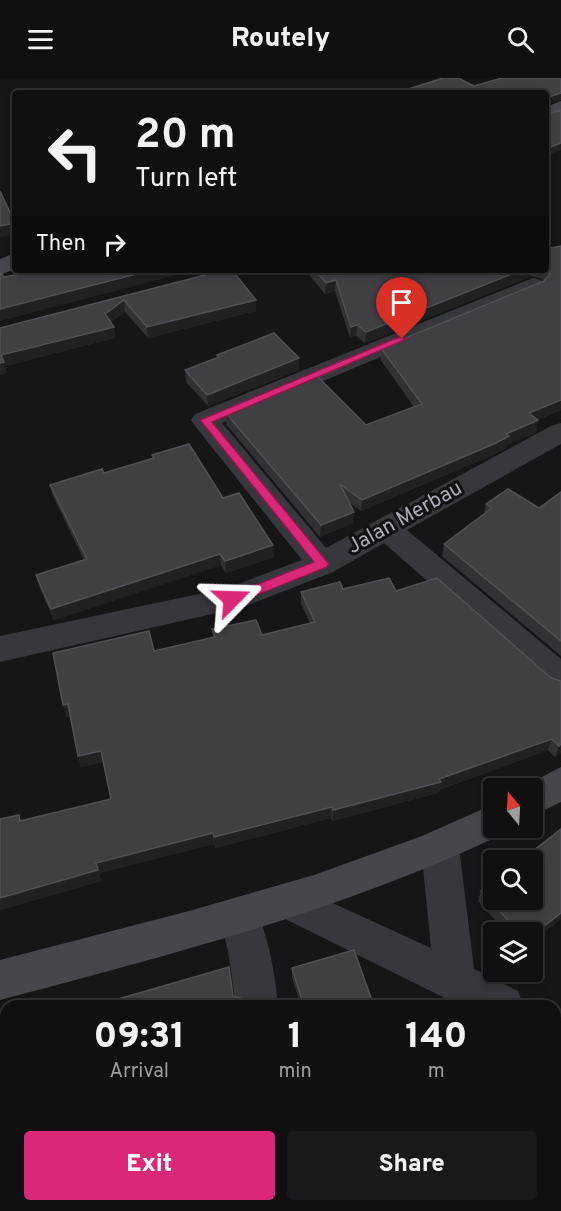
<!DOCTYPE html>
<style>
:root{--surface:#101012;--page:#19191b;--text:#f1f3f6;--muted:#9c9d9f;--line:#303032;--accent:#db2777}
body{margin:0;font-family:Overpass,sans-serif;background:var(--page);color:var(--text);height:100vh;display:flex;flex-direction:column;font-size:22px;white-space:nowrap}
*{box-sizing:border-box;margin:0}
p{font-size:20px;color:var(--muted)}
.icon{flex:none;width:33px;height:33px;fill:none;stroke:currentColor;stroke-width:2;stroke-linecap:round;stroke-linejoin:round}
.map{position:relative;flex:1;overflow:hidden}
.sheet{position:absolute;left:0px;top:922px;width:561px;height:212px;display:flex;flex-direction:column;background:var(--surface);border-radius:18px 18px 0 0;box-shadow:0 3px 9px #0003,0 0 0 2px var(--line)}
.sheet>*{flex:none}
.top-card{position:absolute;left:12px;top:12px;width:537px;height:183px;border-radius:6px;box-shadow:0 3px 9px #0003,0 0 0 2px var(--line);background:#101012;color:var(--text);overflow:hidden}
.needle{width:39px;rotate:342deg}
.buttons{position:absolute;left:483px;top:700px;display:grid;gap:12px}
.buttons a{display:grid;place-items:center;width:60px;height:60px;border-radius:6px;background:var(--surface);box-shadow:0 3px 9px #0003,0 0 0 2px var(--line);font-size:30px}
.pin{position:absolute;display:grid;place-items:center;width:51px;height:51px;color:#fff;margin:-62px -26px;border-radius:50% 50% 50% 0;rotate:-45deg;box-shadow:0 0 6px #0007}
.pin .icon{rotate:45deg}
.me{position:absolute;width:66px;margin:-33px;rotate:68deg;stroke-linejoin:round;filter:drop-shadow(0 0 4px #0008)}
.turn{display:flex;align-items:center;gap:21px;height:126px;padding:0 24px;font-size:27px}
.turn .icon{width:78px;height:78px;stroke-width:2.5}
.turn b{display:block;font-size:42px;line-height:51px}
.then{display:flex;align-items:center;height:57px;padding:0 24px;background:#0003;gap:12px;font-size:22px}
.eta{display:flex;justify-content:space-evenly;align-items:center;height:102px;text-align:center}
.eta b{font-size:36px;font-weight:800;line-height:42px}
.primary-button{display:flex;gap:12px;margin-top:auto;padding:12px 24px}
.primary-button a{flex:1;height:69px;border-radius:6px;background:var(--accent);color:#fff;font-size:24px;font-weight:800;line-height:69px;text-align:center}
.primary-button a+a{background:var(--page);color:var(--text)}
header{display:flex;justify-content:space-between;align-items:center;height:78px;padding:0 24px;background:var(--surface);font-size:27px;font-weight:800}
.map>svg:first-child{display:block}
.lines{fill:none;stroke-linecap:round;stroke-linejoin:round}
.street{fill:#37383d;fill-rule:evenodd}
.secondary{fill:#45474d;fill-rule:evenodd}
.wall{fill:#323236}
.shaded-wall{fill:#212124}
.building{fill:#3f3f44;stroke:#4f5156;stroke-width:1.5}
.route{fill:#db2777;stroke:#8e194d;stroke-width:1.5}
.labels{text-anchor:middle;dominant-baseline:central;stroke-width:6;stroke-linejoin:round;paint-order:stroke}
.street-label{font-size:21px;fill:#a8adb8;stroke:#111113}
</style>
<header><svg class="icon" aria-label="menu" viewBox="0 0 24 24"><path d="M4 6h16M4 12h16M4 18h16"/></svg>Routely<svg class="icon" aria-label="search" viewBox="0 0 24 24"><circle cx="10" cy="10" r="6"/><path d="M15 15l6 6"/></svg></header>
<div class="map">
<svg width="561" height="1133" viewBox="0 0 561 1133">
<rect width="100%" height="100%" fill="#161618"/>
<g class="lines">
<path class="street" d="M533,200L541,202L545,207L541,212L222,345L326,470L551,348L561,345V366L407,452L561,581V614L549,610L384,465L333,494L243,529L0,584V558L227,510L302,482L195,348L191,342L195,336Z
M440,752L454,757L459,769L474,891L518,913L524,928H461L275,836L269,823L275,810L289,805L431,870L421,769L426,757Z
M239,818L253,824C268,856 275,893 278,928H236L228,873L219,837L225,824Z
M555,933L561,936V980L555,977Z
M207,1128H255V1133H207Z"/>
<path class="secondary" d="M561,23V37L546,43V29Z
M15,175V191L0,197V181Z
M561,689V724L532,738V711H519Z
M494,726V750H509L507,754C345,832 173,876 0,922V882L189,833L314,797L422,758Z"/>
</g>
<path class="wall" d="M561,168V332L537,342H538L536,354L507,367L506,370L493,377L361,433L350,425L353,445L320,459L226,346L225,334L366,347L414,329L380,281L381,270L544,203L543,201L532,198L365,265L356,258L350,260L335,213L325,216L305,192H546V171Z
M197,192H232L256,222V233L148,260L125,234L111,244L114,249L115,260L5,288L7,295L0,297V250L205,197L207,195Z
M217,277L299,280V292L208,328L186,304L185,292L217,280Z
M152,377L223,420L274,479L226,495L221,487L54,542L39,508L36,497L84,482L53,418L50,407L104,395L153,381Z
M561,414V578L442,478L444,466L484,436L486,426L539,430Z
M343,511L396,513L551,600L561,675L555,679L548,672L439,712L438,715L332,743L331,740L215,770L214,766L99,795L101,803L0,832L19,737L21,743L111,721L103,684L81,689L70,638L66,639L154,573L213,559L212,551L262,557L310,545L301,526V514Z
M561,751V841L532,863V855H507L478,823L481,813Z
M292,890L374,928H301L292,900Z"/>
<path class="shaded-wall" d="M561,15V22L546,27V20Z
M561,65V72L546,78V71Z
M15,145V157L0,159V148Z
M152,192H196L0,243V231Z
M522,192H533L532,198L365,265L366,254Z
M336,202L335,213L325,216L326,205Z
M124,222L125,234L107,247L105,236Z
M256,222V233L148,260L147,249Z
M357,247L356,258L350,260L351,249Z
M114,249L115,260L5,288L7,295L0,297L1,277Z
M299,280V292L208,328L207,317Z
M561,322V332L526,346L529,335Z
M538,342L536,354L507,367L506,370L493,377L361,433L362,422Z
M354,434L353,445L320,459L321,447Z
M273,467L274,479L226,495L225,483Z
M220,476L221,487L54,542L51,531Z
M68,626L71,638L66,639L63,627Z
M552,661L548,672L439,712L438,715L332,743L333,732L439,701Z
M561,666V675L555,679L559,668Z
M101,673L103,684L81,689L78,678Z
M332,729L331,740L215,770L214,759Z
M213,755L214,766L99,795L101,803L0,832V820L96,785Z
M561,835V841L532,863V857Z
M6,1058V1068L0,1070V1060Z"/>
<path class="building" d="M443,0H458L474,8L502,0H561V15L546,20V15H396Z
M546,32V37L561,32V65L546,71Z
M0,113L15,145L0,148Z
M561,168V322L529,335L538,342L506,356L509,358L496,365L362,422L340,406L354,434L321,447L225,334L316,297L366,347L422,326L381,270L544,203L550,196L546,191V171Z
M42,192H152L0,231V194L4,199Z
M209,192H232L256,222L147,249L124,222L105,236L114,249L1,277L4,284L0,285V250L205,197Z
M315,192H522L366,254L357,247L351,249L336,202L326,205Z
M274,255L299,280L207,317L185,292L219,279L217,277Z
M189,366L223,420L239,415L273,467L225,483L220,476L51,531L36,497L87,481L50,407L102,391L104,395L154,380L152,377Z
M508,411L539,430L561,414V563L444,466L492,430L486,426Z
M389,500L396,513L437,500L551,600L561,603V666L559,668L552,661L439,701L441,704L333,732L332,729L214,759L213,755L96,785L98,792L0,820V741L19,737L20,743L111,721L101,673L78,678L68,626L63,627L53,575L149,553L154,573L215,559L212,551L256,542L262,557L315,544L301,514L340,504L343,511Z
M561,751V835L532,857V855H520L481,813L494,804V822H532V783H520Z
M354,872L374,928H304L292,890Z
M229,889L233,918L241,920L243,928H94Z
M6,1006V1058L0,1060V1008Z
M561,1053V1133H275L274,1128H555V1055Z
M68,1128H139L140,1133H69Z"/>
<path class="route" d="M399,259L407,261L212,344L329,486L327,489L237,525H228V518L314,484L200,342Z"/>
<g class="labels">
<g class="street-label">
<text transform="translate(405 440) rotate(-29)">Jalan Merbau</text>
</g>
</g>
</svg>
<div class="buttons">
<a><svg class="needle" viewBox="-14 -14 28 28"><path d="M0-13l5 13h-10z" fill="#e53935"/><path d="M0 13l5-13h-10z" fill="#9c9d9f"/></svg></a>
<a><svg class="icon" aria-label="search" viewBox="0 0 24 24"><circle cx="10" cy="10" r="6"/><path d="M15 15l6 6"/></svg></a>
<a><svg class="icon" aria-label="layers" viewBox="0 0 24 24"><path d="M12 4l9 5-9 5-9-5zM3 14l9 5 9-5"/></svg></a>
</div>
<div class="pin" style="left:402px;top:261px;background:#d93025"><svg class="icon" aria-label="arrive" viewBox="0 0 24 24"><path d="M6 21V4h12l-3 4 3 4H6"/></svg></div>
<svg class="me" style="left:232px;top:521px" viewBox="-20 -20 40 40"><path d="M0-17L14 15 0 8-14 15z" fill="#db2777" stroke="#fff" stroke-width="4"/></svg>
<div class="top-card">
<div class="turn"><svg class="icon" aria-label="left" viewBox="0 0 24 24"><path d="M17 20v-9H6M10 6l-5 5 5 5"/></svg><div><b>20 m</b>Turn left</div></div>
<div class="then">Then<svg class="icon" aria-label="right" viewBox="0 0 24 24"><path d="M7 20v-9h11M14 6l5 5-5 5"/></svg></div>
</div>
<section class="sheet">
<div class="eta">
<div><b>09:31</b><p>Arrival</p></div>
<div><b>1</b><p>min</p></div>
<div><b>140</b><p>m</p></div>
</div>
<div class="primary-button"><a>Exit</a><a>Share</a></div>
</section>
</div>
